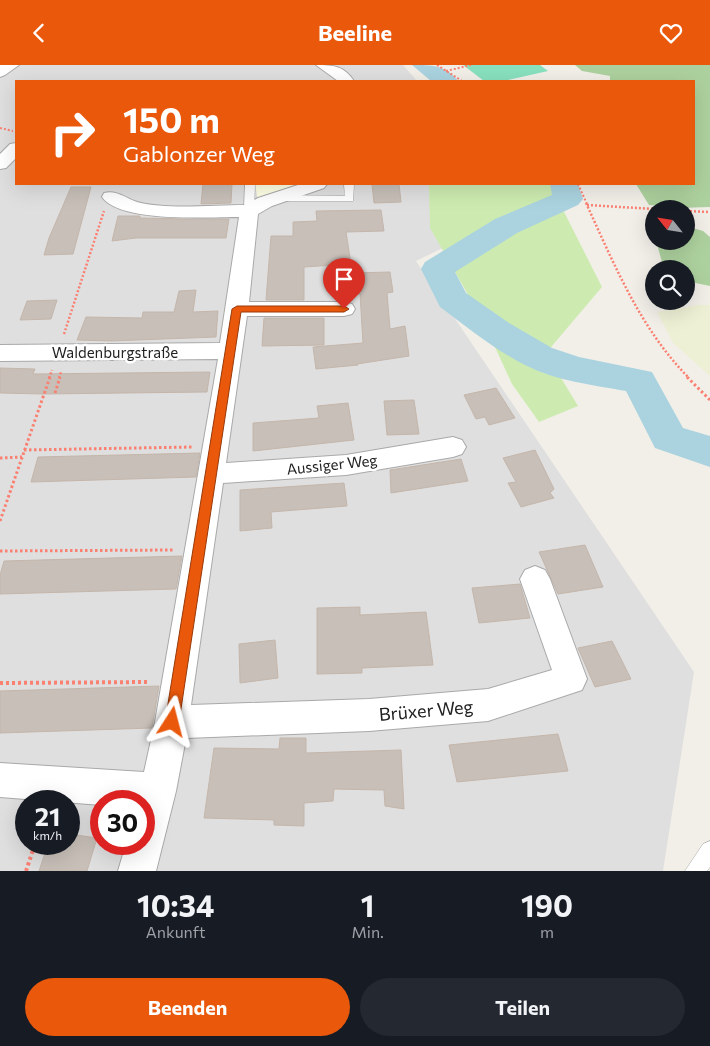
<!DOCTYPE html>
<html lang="de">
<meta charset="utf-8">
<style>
:root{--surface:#171b24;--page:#242831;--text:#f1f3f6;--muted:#9ea1a6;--accent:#ea580c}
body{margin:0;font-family:Commissioner,sans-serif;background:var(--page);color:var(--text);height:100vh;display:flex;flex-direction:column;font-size:19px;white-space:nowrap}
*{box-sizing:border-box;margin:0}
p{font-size:16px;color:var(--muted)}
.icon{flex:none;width:28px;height:28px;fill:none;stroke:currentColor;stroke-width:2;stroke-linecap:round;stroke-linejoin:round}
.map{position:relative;height:806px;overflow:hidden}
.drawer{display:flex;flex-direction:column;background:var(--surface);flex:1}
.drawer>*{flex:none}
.hud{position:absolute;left:15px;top:15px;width:680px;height:105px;border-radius:0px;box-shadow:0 5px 20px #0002;background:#ea580c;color:#fff;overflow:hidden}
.needle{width:32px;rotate:300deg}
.tools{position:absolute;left:645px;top:135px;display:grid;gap:10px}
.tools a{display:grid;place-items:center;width:50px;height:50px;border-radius:50%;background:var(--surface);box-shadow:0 5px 20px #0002;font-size:25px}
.speed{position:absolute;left:15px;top:725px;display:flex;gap:10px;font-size:25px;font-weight:700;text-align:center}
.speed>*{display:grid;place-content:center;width:65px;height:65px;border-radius:50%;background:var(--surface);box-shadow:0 5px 20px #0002;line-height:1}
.speed small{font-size:12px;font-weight:400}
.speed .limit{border:8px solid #d22;background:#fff;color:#111}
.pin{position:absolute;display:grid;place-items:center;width:42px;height:42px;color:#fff;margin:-51px -21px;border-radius:50% 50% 50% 0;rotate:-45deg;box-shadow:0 0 5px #0007}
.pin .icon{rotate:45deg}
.me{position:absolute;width:55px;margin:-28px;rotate:9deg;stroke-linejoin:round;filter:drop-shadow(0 0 4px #0008)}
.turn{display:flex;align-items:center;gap:18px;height:105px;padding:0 25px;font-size:22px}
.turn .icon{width:65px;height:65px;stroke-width:2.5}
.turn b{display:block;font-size:35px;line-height:42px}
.eta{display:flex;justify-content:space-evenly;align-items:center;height:85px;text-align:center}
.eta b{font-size:30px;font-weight:700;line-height:35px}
.action{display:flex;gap:10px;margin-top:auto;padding:10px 25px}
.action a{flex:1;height:58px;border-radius:30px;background:var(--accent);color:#fff;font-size:20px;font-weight:700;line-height:58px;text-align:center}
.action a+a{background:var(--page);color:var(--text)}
header{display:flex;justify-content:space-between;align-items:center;height:65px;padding:0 25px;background:var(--accent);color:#fff;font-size:22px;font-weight:700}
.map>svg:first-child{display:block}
.residential{fill:#e0dfdf;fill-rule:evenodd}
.education{fill:#ffffe5}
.farmland{fill:#eef0d5}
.grass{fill:#cdebb0}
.forest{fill:#add19e}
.pitch{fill:#88e0be}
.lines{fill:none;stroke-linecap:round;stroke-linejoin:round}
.river{fill:#aad3df;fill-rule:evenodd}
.building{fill:#c7bfb8;stroke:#c4b6ab}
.service-casing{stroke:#a9a9a9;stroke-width:1}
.minor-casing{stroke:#a9a9a9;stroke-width:2}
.path-far3{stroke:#fa8072;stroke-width:2;stroke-dasharray:2 2;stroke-linecap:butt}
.path-far2{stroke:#fa8072;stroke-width:2.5;stroke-dasharray:2 2;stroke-linecap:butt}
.path-far1{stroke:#fa8072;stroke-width:3;stroke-dasharray:2.5 2.5;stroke-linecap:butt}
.path{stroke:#fa8072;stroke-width:4;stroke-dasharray:3 3;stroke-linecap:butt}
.service{fill:#fff;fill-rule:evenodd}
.minor{fill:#fff;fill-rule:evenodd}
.route{fill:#ea580c;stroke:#983908}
.labels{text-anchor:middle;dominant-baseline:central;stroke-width:5;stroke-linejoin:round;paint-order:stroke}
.street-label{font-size:15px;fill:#222;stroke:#fff}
.near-street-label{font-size:18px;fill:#222;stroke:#fff}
</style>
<header><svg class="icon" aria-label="back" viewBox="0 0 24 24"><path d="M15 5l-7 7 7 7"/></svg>Beeline<svg class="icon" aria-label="heart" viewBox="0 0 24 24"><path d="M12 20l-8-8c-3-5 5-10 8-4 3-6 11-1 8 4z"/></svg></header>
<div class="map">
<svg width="710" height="806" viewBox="0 0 710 806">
<rect width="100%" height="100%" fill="#f2efe9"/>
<path class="residential" d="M0,0H403L417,16H16V119H545L465,172L416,196L694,607L663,806H0ZM26,736H69V779H26ZM101,736H144V779H101Z"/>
<path class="education" d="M255,119H306L258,136Z"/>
<path class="farmland" d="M699,240H710V311L673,278L657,247Z"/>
<path class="grass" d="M429,119H550L602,222L546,288L578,341L539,357L512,319L483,256L430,163Z"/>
<path class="forest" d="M575,0H710V142L678,143L649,140L636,119H694V16H610V11L582,6Z
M686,161L703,166L710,172V221L686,216V204H664L656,176H686Z"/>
<path class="pitch" d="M463,0H540L548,6L504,16H484Z"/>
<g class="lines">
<path class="river" d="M412,0C432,0 446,0 458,16H431Z
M550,119H578L583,134L578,140L517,168L455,207L466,228L509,258L552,283L579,292L652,307L683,363L710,371V402L655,383L626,326C593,320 556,316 525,300C495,285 467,262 440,242L421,204L425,197L495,154L552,130Z"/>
</g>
<path class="building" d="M203,119H232L231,138L201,139Z
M372,119H399L401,137L374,138Z
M71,122H91L73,189L44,190L49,173Z
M381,145L384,166L346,167L351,199L304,202V235H266L271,171H293V157L317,156L316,146Z
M118,151H140V153L187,154H229L226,173H136L112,176Z
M390,207L393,227L387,228L390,264L405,261L409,291L357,299L358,300L316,304L313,282L363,278L360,229H352L351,208Z
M196,225L193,247L218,246L216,272L111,276L77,275L86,252L142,253L143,247H174L179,226Z
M57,235L51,254L20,255L27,236Z
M264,253H324V280L262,281Z
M0,303L35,304L33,309L210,307L207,327L43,329L0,328Z
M496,323L515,353L489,360L485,352L476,354L464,330Z
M414,335L419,369L387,370L384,336Z
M348,338L354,375L253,386V358L319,353L317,341Z
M535,385L554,424L550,428L554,433L521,442L508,418L516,417L503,393Z
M200,388L196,412L31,417L38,392Z
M461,394L468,416L391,428L390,405Z
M344,418L347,441L271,447L272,463L240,466V425Z
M585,480L603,522L558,529L539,487Z
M182,491L176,524L0,529V510L4,496Z
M520,519L530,553L479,558L472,523Z
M360,542V550L426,547L433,600L362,603V608L317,609V543Z
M275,575L278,613L240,618L239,579Z
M612,576L631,614L595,622L578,583Z
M159,621L152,663L0,668V626Z
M558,669L568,706L457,717L449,680Z
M280,673H306V688L401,685L404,744L385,741L384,725L334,724L333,736L304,738V761L274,760V755L204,753L214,683L279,684Z
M69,769L97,773L87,806H39L48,779H69Z"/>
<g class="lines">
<g class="service-casing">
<path id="service" d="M245,119H255L254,146L249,149L244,146Z
M344,119H354L353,136H275L270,133L275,130L345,131Z
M710,776V802L707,806H685L703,779Z"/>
</g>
<g class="minor-casing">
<path id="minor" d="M0,0H19L5,10L0,12Z
M316,0C334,0 344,1 354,16H338Z
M16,78V93L6,103L0,104V89L10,79Z
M301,119H327L324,123L272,141L258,149L249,237H344L352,239L355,244L352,249L344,251H247L226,398L346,390L453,372L462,375L466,382L462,389L453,392L346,410L223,418L191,640L369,634L488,624L552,605L520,514L525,505L535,501L545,505L550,514L587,614L582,625L488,656L369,666L186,673L176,726L156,806H118L126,779H144V736H101V740L0,732V698L144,707L155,657L218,294L0,296V280L220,278L239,152C209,152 120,158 102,132L104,128C117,125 125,133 137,137C167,145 213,140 245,140L258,133Z"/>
</g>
<path class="path-far3" d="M437,0L462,16
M446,6L471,0
M0,63L13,66
M578,119L587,139"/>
<path class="path-far2" d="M586,138C614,199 641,265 689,313
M587,140L654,144
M686,146L710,147
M64,269L104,146
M49,313L52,305
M59,313L61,307"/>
<path class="path-far1" d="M687,312L710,335
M55,328L60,312
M24,385L192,382
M0,393L22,392
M0,456L50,312
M0,486L173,485"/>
<path class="path" d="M0,618L150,617
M26,806L35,779"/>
<use href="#service" class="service"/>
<use href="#minor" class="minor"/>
</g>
<path class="route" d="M237,241H344L349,244L344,247H241L179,657L177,662L172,664L167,662L165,657L232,244Z"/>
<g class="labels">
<g class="street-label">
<text x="115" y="287">Waldenburgstraße</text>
<text transform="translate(332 399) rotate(-6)">Aussiger Weg</text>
</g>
<g class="near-street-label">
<text transform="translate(426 645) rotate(-5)">Brüxer Weg</text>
</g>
</g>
</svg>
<div class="tools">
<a><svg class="needle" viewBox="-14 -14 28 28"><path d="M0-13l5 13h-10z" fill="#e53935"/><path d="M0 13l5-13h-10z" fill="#9ea1a6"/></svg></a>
<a><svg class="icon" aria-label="search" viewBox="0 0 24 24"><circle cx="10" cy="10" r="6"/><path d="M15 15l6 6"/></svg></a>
</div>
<div class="speed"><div>21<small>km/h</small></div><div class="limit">30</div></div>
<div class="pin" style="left:344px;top:244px;background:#d93025"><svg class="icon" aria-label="arrive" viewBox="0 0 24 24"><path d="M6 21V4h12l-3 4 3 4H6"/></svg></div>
<svg class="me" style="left:172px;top:657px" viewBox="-20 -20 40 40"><path d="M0-17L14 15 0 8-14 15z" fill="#ea580c" stroke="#fff" stroke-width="4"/></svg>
<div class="hud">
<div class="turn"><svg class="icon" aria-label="right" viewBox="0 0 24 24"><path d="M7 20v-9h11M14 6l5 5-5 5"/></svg><div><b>150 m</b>Gablonzer Weg</div></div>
</div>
</div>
<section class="drawer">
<div class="eta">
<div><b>10:34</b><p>Ankunft</p></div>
<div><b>1</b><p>Min.</p></div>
<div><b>190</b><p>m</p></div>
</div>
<div class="action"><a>Beenden</a><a>Teilen</a></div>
</section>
